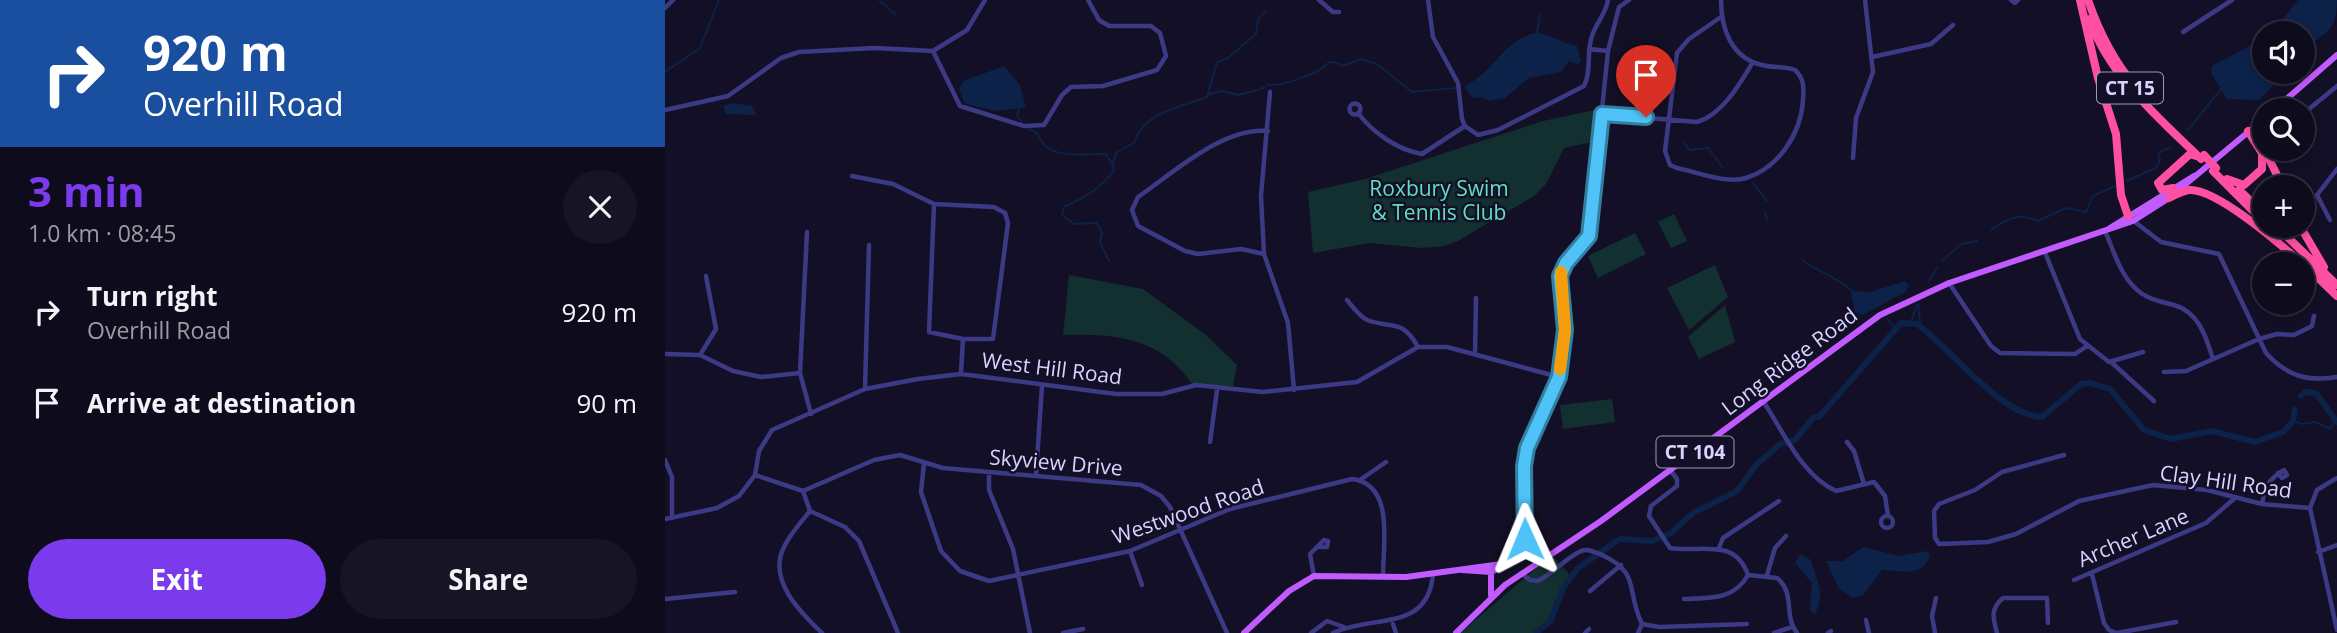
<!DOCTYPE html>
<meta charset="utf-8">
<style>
:root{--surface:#0e0b1c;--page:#171425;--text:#f1f3f6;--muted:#9b9ba3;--line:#2e2b3b;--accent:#7c3aed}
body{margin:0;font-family:"Open Sans",sans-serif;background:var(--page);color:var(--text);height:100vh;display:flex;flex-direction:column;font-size:26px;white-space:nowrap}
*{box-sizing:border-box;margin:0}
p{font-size:23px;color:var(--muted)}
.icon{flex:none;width:38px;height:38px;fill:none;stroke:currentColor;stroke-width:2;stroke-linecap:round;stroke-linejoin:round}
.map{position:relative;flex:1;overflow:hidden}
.drawer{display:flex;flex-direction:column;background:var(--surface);width:665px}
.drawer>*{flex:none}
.top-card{background:#1a4fa0;color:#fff;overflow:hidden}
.controls{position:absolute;left:1587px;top:21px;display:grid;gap:14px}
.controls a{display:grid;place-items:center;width:63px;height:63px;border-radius:50%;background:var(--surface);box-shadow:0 4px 10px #0003,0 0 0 2px var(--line);font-size:35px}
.pin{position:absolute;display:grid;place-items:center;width:60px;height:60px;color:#fff;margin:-72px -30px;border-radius:50% 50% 50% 0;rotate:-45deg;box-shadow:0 0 7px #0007}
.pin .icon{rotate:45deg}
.me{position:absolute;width:77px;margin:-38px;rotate:359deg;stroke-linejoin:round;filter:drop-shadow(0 0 5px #0008)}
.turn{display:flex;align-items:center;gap:24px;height:147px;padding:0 28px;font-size:32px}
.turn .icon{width:91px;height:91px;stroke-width:2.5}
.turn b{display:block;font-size:49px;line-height:60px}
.round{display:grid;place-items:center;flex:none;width:74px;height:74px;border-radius:37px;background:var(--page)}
.headline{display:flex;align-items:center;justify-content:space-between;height:119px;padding:0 28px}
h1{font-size:42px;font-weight:700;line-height:52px;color:var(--accent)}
.primary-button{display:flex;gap:14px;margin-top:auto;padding:14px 28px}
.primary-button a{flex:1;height:80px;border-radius:42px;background:var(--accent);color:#fff;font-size:28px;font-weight:700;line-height:80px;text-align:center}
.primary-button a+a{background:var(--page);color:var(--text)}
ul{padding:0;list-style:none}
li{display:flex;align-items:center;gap:21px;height:91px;padding:0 28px}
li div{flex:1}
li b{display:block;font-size:26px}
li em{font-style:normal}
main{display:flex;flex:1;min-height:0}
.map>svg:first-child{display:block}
.green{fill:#12302f}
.water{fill:#0c2248}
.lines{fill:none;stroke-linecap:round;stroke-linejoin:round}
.stream{stroke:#0c2248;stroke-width:2}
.river{stroke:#0c2248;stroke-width:6}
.minor{stroke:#3d3a85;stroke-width:4.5}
.major{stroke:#c25bff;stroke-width:6}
.highway{stroke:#ff4fa3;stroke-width:8}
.highway-bridge{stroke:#ff4fa3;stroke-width:8}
.route-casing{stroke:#337fa1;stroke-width:18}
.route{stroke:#4fc3f7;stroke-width:12}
.slow{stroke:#f59e0b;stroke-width:12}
.labels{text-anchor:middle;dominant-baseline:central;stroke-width:5;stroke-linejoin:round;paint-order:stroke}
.shield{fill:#130f26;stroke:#9e99be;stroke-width:2}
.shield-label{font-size:19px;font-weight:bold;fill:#d9d4ff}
.park-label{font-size:21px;fill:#5fe0c0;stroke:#130f26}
.street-label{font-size:21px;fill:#d9d4ff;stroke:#130f26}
</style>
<main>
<section class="drawer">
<div class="top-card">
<div class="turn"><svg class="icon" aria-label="right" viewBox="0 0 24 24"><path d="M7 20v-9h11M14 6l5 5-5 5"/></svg><div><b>920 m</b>Overhill Road</div></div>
</div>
<div class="headline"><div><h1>3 min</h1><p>1.0 km · 08:45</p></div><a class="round"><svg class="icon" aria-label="close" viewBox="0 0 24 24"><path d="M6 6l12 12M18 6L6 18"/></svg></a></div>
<ul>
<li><svg class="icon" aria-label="right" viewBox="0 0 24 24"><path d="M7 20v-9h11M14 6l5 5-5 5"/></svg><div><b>Turn right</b><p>Overhill Road</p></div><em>920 m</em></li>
<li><svg class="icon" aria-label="arrive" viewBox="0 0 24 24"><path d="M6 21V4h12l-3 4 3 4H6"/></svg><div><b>Arrive at destination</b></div><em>90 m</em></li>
</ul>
<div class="primary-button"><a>Exit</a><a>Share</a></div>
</section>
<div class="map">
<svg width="1672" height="633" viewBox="0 0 1672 633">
<rect width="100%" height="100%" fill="#130f26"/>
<path class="green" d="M934,109L931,141L899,148L881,184L869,196L793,241L779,246L756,248L704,243L648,253L643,192L700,179L878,121Z
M1009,214L1022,241L1006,248L993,222Z
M970,233L981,254L933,278L923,256Z
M1050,265L1063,297L1024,330L1002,288Z
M404,275L478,289L541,335L572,365L568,386L527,384C496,338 451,333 398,335Z
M1060,305L1070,342L1034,359L1023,337Z
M947,399L950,422L898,429L895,405Z
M887,555L905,575L895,605L873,633H795Z"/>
<path class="water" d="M1633,0H1672C1672,38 1657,29 1638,53V33H1601L1617,20Z
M872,33C888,35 897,43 912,46L916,62L912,64L904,61L896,72L864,78L840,98L824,101L817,97L807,98L799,86C827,75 840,37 872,33Z
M1599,34L1600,72H1621L1594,100L1562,99L1546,73L1547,66L1592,42Z
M339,66L355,85L361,108L331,111L300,104L294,90L298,81Z
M67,103L87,106L91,115L61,114L58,106Z
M1240,281L1244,286L1240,292L1198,315L1190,312L1186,293L1188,291L1205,292Z
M1198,547L1234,556L1261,551L1265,554C1259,579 1234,570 1217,570L1198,595L1188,598L1174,589L1161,561H1178Z
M1135,554L1146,560C1151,580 1162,595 1149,615L1145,609L1147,583L1130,563Z"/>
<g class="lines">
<path class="stream" d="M214,0L231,15
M872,33L875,14
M0,72L35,48L54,0
M603,85C617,86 641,77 653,71C659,68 661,62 668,62C670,62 676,65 678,66L696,59L712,64L747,92L791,88
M595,89L600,87
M544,94L557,91L573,95L593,90
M354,109L352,115L357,123
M364,129L372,133C383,162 414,153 441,154L447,164
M1523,130L1557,88
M1019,143L1025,150L1043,148L1058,168
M1461,181L1491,168L1495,160L1493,153L1506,147
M1088,183L1102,201
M1100,213L1103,221
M1326,230C1341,219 1354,212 1373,221L1401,208L1421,212L1428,196L1450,186
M1137,260C1155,273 1169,275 1188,292
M444,261L435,242L437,233L432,223L409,224L397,215L399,207C424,194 430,193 449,171L448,165L451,153L470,142C476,113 519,106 542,97L552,62L563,58L591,34L593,19L601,11
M1277,261L1296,244L1312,241
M1264,281L1272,268
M1222,319L1230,328
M1246,322L1252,305
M1252,324L1255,321L1253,304
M1628,421L1637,424L1650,422L1666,429L1669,421"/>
<path class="river" d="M1636,396L1640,392L1651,393L1672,422
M871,633L886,620L898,588L913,568L955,539L987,541L1006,533L1028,513L1072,491L1091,465L1115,444L1130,440L1149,417H1154L1236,323L1252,324C1288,350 1333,414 1377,417L1416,384L1425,383L1445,389L1479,430L1506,439L1547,431L1590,442L1618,432L1628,421L1630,409"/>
<path class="minor" d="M654,0L668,12H674
M763,0L768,37L793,83L797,119L800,126L813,135L833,130L919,86C927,71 921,52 927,36C931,23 941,14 943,0
M1056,0C1056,28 1066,58 1097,65C1108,68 1119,66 1130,70C1139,78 1139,88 1138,100C1136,133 1114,168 1081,178C1061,184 1032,172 1012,168L1005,165L1000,151L1012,53L1024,39L1056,17
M1346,0L1350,3L1353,0
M0,8L8,0
M1518,32L1567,0
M924,49L943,51
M268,51L295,106L359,126L379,125L397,95L406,87L438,86L492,70L501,56L495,33L486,26H444L434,20L423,0
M1207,57L1266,44L1288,25
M605,92L596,196L599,254L623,323L629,390
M684.5 109a5.5 5.5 0 1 1 11 0a5.5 5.5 0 1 1-11 0Z
M0,110L63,96L116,58L134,52L210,48L268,51L302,30L320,0
M693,113C708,133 733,150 757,154L800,126
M937,114L1032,122C1057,115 1075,84 1088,62
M1638,114L1672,86
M1188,158L1191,118L1208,72L1200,0
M187,176L228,184L269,204L329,207L340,213L343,223L328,339H298L264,332L269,204
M1466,219L1496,242L1554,254L1601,353C1622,376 1642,382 1672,377
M1665,220L1652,195L1672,169
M1440,231C1448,249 1455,274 1470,288C1481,299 1494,301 1509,305C1534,312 1541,337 1548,359
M142,232L135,373L146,414
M1379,250L1415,339L1444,362L1478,352
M599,254L576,249L533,254L520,251L473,226L467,210L473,197C508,173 559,126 603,131
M1284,283L1326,346L1335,353L1410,354L1422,346
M682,300C688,307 694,316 702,320C727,329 737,318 753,347
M0,354L35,355L68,371L96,377L135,373
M810,354L811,298
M35,355L51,329L41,276
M1446,362L1489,401
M1499,372L1521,371L1594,339L1612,334L1629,335L1647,326L1649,316
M296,373L298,339
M200,389L204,245
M1098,401C1118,431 1137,476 1171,491L1209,482L1220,496L1223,516
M545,442L552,390
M1182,442L1189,451L1199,484
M1399,455L1337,472L1310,490L1274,504L1269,511L1270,538L1274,544L1323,542L1351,534L1414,501L1488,485L1542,490L1597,504L1645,508
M0,460L7,477V518
M259,463L256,492L276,551L295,571L324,581L465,551L565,509L687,479C730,484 718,545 718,576
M324,472V490L348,549L365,633
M90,475L138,491L145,511L180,527L194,541L233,633
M371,475L377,386
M1672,478L1652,490L1645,508L1672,630
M695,480L721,462
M138,491L209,460L235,455L278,468L476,485L496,496L505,507L562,633
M1597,504C1600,486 1604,479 1619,470L1622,475L1617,478L1613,473
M145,511C136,522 125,534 119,547C102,580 136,613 157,633
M984,516L1005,548C1035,553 1070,537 1083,575L1112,578C1131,593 1118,616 1132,633
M984,516L986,506L1012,486V479L1005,470
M1216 522a6 6 0 1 1 12 0a6 6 0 1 1-12 0Z
M0,519L52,508L74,496L90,475L94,451L107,430L200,389L253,379L296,374L451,394H497L531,385L598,392L692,382L753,347H782L894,377
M1054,548L1058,538L1114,501
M465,551L477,585
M1653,552L1672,545
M845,563L854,555L859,543V466L862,448L894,377L900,330L896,272L900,263L924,236L943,51L954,7L964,0
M856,573L865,580L873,581C888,573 899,560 914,552C921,548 927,551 935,554C977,573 960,589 977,624
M1427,574L1439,623L1444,630L1451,633
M1102,575L1110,548L1121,536
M649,576L645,554L659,540L663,541L662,547H654
M1409,580L1541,523L1570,498
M925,591L956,565
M0,599L70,592
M1019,599C1045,598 1069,600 1083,575
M1201,620L1204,633
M728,624L731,633
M977,624L994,627L1082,624
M398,633L418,629
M646,633L662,621L679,627
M668,633C708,614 763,633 768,574
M920,633L924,629
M973,633L977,624
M1109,633L1127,627
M1163,633L1166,631
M1270,633L1267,616L1271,598
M1332,633C1328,618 1325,609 1338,598H1382L1383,623
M1452,633L1511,622"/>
<path class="major" d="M1609,110L1672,55
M1445,228L1529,176
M797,570L826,572L844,563
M826,595V571
M579,633L624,591L649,576L741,577L844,563
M791,633L840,585L936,521L1215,315L1284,283L1468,221L1504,198L1600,118"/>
<path class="highway" d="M1415,0L1433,78L1451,134L1456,195L1463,216
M1423,0C1434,32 1448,60 1470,86
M1424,19C1445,77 1493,117 1536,159
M1599,149L1618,187
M1548,171L1600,223
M1562,179L1579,185L1597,169V153L1583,131
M1508,188L1497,190L1493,183L1525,154L1531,156
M1574,190L1600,215
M1504,198C1510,195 1517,191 1524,190C1553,188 1623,251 1645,270
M1611,226L1672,285
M1635,226L1659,267
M1643,268L1672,296"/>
<path class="highway-bridge" d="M1539,155L1551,168"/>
</g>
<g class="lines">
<g class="route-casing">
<path id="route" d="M860,539L859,466L862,448L894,377L900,330L895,276L901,263L924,236L937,114L981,117"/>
</g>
<use href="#route" class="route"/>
<path class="slow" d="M895,369L900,330L896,272"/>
</g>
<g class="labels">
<g class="shield">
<rect x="1432" y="72.5" width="66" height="31" rx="5"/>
<rect x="991.5" y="436.5" width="77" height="31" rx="5"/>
</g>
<g class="shield-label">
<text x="1465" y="88">CT 15</text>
<text x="1030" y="452">CT 104</text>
</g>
<g class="park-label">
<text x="774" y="188">Roxbury Swim<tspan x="774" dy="24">&amp; Tennis Club</tspan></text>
</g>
<g class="street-label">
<text transform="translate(1124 361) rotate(-37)">Long Ridge Road</text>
<text transform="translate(387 368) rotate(7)">West Hill Road</text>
<text transform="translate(391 462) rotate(5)">Skyview Drive</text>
<text transform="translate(1561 481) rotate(8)">Clay Hill Road</text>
<text transform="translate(523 511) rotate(-19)">Westwood Road</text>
<text transform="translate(1468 537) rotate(-23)">Archer Lane</text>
</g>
</g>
</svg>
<div class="controls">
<a><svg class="icon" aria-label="sound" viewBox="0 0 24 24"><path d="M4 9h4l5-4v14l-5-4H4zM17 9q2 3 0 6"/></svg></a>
<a><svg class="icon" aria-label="search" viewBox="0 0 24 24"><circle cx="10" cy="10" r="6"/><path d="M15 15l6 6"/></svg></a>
<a>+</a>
<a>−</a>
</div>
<div class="pin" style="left:981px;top:117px;background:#d93025"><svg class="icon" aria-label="arrive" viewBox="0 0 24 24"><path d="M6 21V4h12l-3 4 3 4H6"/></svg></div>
<svg class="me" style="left:860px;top:539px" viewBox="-20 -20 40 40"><path d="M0-17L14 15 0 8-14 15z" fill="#4fc3f7" stroke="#fff" stroke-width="4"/></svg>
</div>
</main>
